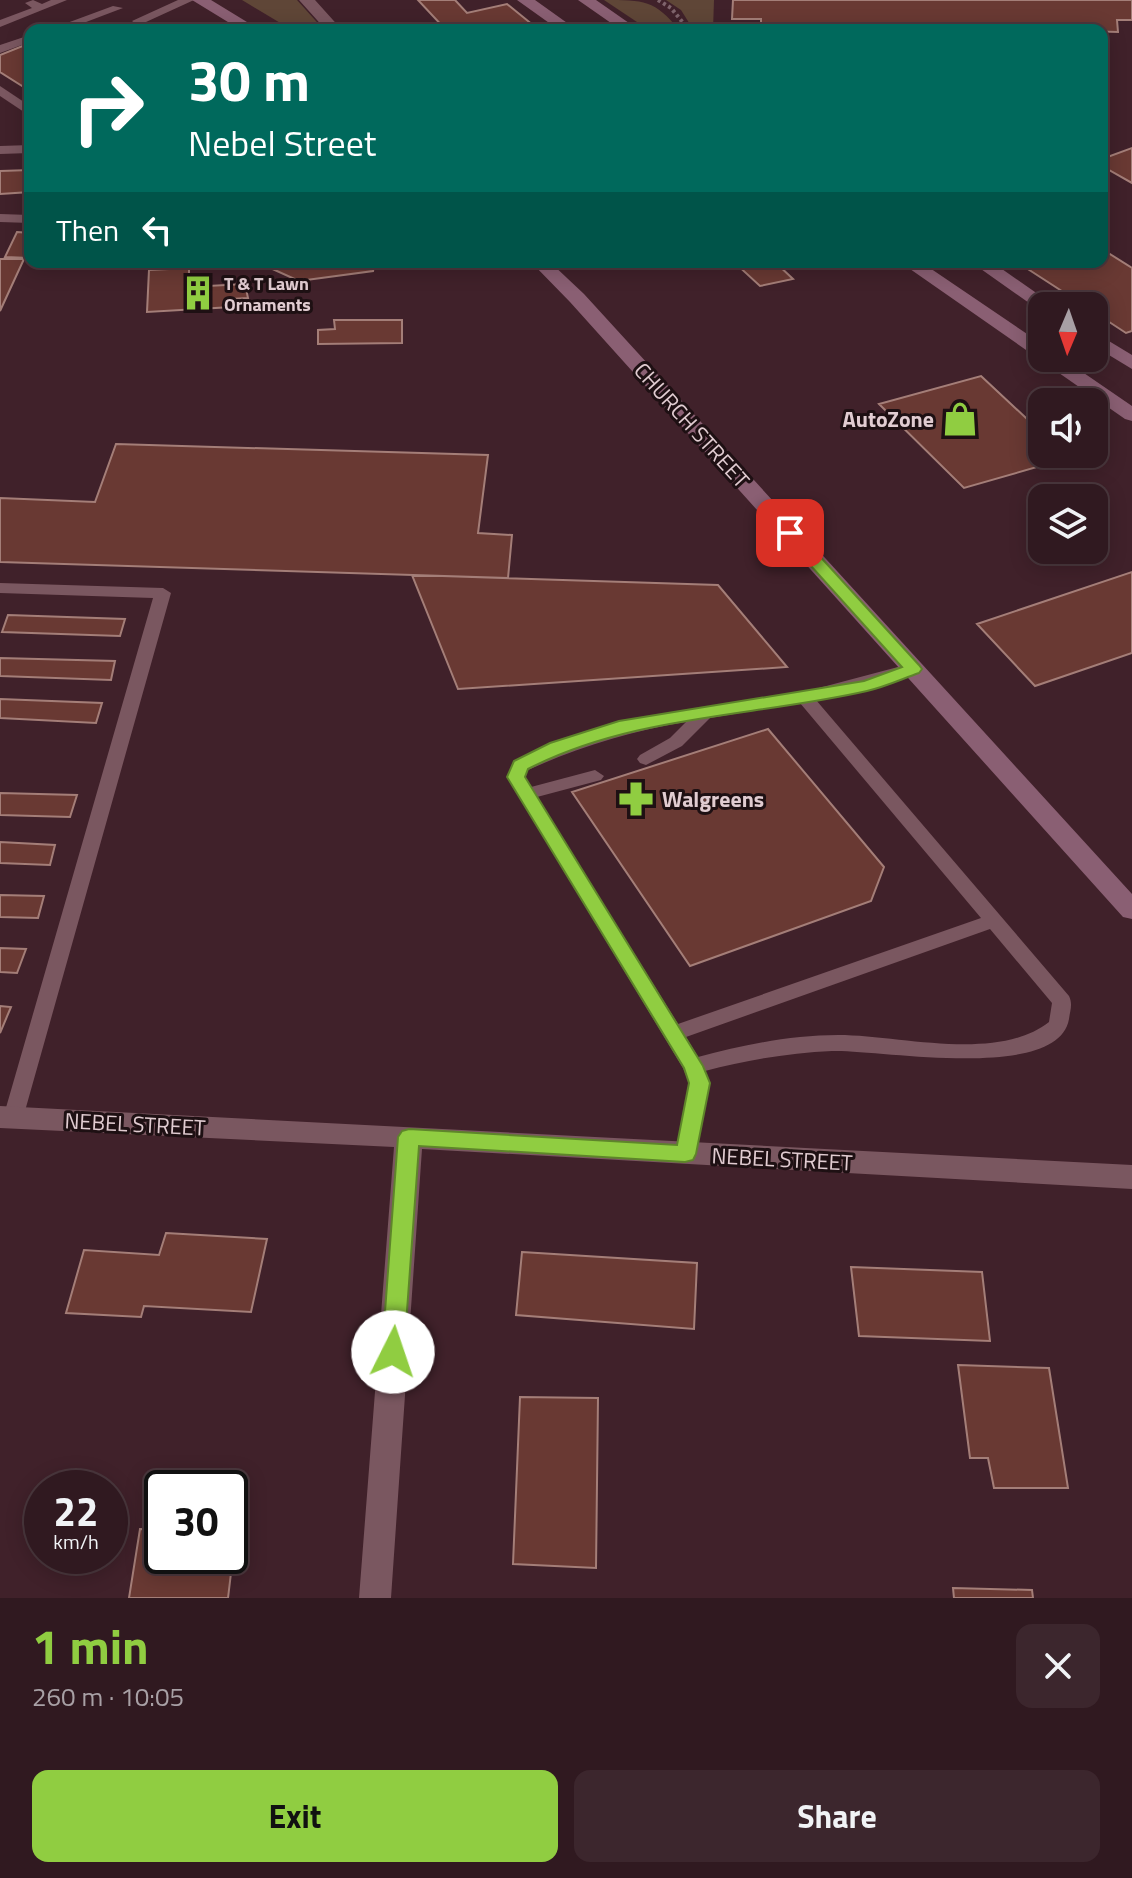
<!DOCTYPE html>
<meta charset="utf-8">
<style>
:root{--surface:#301920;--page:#3c262d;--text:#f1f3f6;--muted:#a8a0a5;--line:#4b383e;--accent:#90cd41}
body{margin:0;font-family:"Titillium Web",sans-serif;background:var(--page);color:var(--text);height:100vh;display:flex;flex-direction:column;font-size:30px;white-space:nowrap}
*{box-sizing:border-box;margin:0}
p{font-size:26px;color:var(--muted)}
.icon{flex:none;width:44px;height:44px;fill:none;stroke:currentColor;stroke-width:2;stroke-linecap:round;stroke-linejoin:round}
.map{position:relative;height:1598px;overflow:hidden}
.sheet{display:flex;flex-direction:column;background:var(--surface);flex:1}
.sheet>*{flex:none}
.banner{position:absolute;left:24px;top:24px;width:1084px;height:244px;border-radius:16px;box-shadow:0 4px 20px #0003,0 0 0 2px var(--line);background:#00695c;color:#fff;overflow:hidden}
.needle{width:52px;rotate:182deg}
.buttons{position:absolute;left:1028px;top:292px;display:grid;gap:16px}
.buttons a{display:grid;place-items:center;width:80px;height:80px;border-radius:16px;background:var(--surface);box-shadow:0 4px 20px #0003,0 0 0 2px var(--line);font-size:40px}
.speed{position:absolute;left:24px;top:1470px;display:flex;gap:16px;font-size:40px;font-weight:700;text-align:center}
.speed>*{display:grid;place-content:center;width:104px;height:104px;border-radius:50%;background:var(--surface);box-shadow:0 4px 20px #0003,0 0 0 2px var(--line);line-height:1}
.speed small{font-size:20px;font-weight:400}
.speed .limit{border:4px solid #111;border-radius:12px;background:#fff;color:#111}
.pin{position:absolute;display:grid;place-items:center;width:68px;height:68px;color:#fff;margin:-34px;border-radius:16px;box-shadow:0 4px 12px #0006}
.me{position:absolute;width:88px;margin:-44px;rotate:4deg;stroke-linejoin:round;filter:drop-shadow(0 0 6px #0008)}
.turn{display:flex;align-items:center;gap:28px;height:168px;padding:0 32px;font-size:36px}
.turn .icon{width:104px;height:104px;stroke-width:2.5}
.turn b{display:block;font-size:56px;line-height:68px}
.then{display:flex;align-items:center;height:76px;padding:0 32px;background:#0003;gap:16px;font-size:30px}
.round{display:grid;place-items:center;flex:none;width:84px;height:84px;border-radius:16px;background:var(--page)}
.summary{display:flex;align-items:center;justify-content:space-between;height:136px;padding:0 32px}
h1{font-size:48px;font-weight:700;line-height:60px;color:var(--accent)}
.button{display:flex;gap:16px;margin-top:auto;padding:16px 32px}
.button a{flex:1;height:92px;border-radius:16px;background:var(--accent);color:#111;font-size:32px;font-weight:700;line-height:92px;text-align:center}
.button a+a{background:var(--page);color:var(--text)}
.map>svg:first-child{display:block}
.green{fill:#5f4637}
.building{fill:#693933;stroke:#a47e78;stroke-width:2}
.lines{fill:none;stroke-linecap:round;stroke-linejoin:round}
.path{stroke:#7f646c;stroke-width:4;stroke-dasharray:3 3;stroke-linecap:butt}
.lane{fill:#7a5760;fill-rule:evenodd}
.street{fill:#7a5760;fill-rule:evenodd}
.secondary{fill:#8a5f73;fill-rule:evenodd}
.route{fill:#90cd41;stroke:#5e852a;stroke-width:2}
.labels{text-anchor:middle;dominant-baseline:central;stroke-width:6;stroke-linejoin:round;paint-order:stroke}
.far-poi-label{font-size:18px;font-weight:bold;fill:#e1ccd1;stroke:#1e1013;text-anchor:start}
.poi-label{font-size:22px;font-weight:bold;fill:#e1ccd1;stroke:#1e1013;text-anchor:end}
.street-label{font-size:22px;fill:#e1ccd1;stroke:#1e1013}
</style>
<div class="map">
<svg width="1132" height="1598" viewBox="0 0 1132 1598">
<rect width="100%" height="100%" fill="#40212a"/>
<path class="green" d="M242,0H297L324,30H292Z
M604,0C644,0 655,0 679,30H649Z
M666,0H714L713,30L691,26L681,10Z"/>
<path class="building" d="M418,0H455L467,13L507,4L539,30H446Z
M733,0H1132V20H1117L1118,32L932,27V30H761V19H732Z
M30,43V91L0,72V55Z
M1132,148V183L1102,166V159Z
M30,170V192L0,194V171Z
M17,232L30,233V258L5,257Z
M1102,249L1132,268V331L1126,333L1094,312V306H1085L1017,262H1102Z
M0,259H24L0,311Z
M275,262H375L373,271L299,281L268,267Z
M741,262H775L793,279L760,286L735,263Z
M189,268V287L245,284L248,298L232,299V307L147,312L149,270Z
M334,320H402V343L318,344V330L335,329Z
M981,376L1042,433V454H1064L1068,458L964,488L879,404Z
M116,444L488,455L478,533L512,535L508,578L0,562V498L95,502Z
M1132,572V653L1035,686L977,624Z
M412,575L718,585L787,667L458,689Z
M8,615L125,619L120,636L2,632Z
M0,658L115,661L111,680L0,676Z
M0,699L102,703L96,723L0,718Z
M768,729L884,867L871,901L690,966L572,792Z
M0,793L77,795L70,817L0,815Z
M0,842L55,845L50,865L0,863Z
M0,895L44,896L38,918L0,917Z
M0,948L26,949L17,973L0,972Z
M0,1006L11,1007L0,1033Z
M166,1233L267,1239L251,1312L144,1306L141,1317L66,1313L84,1250L159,1255Z
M522,1252L697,1263L694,1329L516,1315Z
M851,1267L982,1272L990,1341L859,1336Z
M958,1365L1049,1368L1068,1488H994L988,1458H970Z
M520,1397L598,1398L596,1568L513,1564Z
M140,1529L162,1530V1556H230V1531H236L228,1598H129Z
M953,1588L1032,1590L1033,1598H954Z"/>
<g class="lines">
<path class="path" d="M658,0L671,8L689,30"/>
<path class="lane" d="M33,0L42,4L51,0H67L0,27V20L32,8L25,3Z
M178,0H194L146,22L157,30H143L132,21Z
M113,6L123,8L65,30H48Z
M30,35V42L0,53V45Z
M0,86L30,106V116L0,96Z
M30,145V153L0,154V146Z
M0,214L30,215V223L0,222Z
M0,583L163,588L171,593L23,1118L20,1124L13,1126L6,1124L3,1118L153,598L0,593Z
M913,663L921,669L919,673L816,700L1069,996C1073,1004 1070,1011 1069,1019C1058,1083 877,1049 832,1051C789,1053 746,1060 705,1071L709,1083L695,1154L692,1160L685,1162L678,1160L675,1154L689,1083L683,1068L507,777L514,762L560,741L615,725L815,689ZM800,703L981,918L678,1024L537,797L601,780L604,776L595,770L531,787L525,777L528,770C579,747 630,731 686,722L670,738L640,755L637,759L640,763L646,765L682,746L710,718ZM990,929L1052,1003L1049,1022C996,1063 901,1035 838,1035C791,1035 743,1045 698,1057L686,1037Z"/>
<path class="street" d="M299,0H315L342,30H326Z
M0,1106L1132,1165V1189L422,1149L391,1598H359L394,1147L0,1128Z"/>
<path class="secondary" d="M192,0H211L260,30H241Z
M517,0H535L577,30H559Z
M578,0H596L639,30H621Z
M531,262H550L584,294L1132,894V919L1123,917L570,302Z
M900,262H921L1042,344V358H1062L1132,406V421L1125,419Z
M971,262H992L1055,306H1042V311L1039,310Z
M1094,332L1132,355V369L1094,346Z"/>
</g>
<path class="route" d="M790,528L795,529L919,665L922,669L919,673C902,679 885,687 867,691C753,717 633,715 528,769L525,777L703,1066L710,1083L696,1154L693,1160L685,1162L419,1146L404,1352L401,1359L393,1362L385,1359L382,1352L398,1137L402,1131L409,1129L677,1145L689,1083L684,1068L507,777L514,761L550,743L619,721L864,681L902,667L784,536V529Z"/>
<defs>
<g id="building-bare" transform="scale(2.76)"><path d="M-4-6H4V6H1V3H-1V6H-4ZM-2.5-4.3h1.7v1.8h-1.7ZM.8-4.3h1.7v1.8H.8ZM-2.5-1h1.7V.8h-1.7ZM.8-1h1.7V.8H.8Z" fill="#90cd41" stroke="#1e1013" stroke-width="2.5" paint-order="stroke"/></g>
<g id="shop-bare" transform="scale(2.76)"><path d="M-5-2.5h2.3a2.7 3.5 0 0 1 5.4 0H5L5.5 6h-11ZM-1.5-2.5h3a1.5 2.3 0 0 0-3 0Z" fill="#90cd41" stroke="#1e1013" stroke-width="2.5" paint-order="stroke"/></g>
<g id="pharmacy-bare" transform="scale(2.76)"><path d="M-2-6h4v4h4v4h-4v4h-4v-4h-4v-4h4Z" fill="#90cd41" stroke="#1e1013" stroke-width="2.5" paint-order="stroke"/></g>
</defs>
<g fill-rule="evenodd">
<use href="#building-bare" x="198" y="293"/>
<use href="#shop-bare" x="960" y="419"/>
<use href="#pharmacy-bare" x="636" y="799"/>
</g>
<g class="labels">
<g class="far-poi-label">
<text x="224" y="283">T &amp; T Lawn<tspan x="224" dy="21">Ornaments</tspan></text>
</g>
<g class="poi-label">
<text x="934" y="419">AutoZone</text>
<text x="662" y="799" text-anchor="start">Walgreens</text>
</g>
<g class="street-label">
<text transform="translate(692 425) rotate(48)">CHURCH STREET</text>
<text transform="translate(135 1124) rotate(3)">NEBEL STREET</text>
<text transform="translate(782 1159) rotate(3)">NEBEL STREET</text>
</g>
</g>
</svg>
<div class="buttons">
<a><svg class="needle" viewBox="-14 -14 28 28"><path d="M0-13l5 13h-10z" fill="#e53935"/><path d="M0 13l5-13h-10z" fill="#a8a0a5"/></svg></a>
<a><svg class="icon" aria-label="sound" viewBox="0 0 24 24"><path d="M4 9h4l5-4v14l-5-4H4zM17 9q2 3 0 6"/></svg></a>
<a><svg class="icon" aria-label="layers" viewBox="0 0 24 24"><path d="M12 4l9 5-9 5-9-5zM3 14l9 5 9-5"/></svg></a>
</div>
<div class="speed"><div>22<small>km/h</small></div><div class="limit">30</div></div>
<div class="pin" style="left:790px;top:533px;background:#d93025"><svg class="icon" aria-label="arrive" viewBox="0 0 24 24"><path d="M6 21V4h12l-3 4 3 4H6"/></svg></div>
<svg class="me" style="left:393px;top:1352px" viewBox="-20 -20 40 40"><circle r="19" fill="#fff"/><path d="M0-13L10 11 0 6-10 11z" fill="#90cd41"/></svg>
<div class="banner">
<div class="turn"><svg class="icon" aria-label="right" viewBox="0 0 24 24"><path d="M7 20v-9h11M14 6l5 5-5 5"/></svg><div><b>30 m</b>Nebel Street</div></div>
<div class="then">Then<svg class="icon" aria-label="left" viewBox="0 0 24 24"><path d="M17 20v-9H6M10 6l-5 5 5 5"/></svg></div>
</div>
</div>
<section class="sheet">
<div class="summary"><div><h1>1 min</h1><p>260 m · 10:05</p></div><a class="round"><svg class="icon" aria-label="close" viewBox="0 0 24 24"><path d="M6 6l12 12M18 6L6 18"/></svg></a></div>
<div class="button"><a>Exit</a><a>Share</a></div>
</section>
